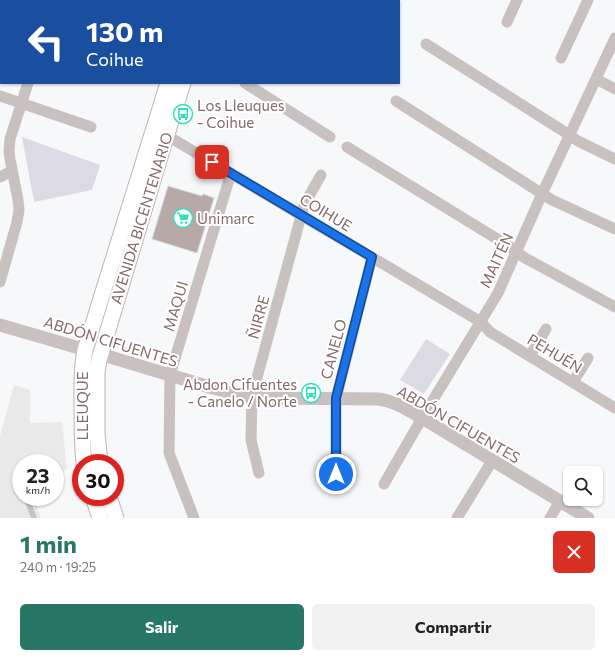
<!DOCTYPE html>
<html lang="es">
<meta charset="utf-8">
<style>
:root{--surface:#fff;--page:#f2f2f2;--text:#222;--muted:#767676;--accent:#287766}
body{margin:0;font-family:Commissioner,sans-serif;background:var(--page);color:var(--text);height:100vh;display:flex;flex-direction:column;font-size:15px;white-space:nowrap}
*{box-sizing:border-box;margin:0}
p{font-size:13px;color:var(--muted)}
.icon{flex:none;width:22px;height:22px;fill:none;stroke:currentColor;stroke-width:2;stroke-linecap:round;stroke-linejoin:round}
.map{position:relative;height:518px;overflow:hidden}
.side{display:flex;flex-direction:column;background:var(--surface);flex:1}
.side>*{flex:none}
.hud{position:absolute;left:0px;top:0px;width:400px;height:84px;box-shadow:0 1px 3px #0004;background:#1a4fa0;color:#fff;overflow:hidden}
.tools{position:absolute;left:563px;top:466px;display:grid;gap:8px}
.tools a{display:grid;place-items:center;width:40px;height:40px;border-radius:6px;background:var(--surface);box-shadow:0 1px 3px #0004;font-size:20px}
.speed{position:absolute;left:12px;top:454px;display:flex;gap:8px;font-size:20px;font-weight:700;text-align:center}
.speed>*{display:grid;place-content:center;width:52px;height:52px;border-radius:50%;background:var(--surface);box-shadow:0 1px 3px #0004;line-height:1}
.speed small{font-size:10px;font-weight:400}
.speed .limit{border:6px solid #d22;background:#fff;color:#111}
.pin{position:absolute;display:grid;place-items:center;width:34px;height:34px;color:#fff;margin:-17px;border-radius:8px;box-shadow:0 2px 6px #0006}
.me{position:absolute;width:44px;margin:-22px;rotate:0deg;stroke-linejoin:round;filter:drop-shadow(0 0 3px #0008)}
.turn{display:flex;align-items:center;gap:14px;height:84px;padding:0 20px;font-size:18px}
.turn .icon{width:52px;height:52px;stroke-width:2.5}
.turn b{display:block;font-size:28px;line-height:34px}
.round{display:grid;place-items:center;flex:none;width:42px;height:42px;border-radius:6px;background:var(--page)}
.head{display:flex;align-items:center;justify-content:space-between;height:68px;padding:0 20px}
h1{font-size:24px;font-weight:700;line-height:30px;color:var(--accent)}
.action{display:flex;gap:8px;margin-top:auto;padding:8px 20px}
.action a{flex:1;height:46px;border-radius:6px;background:var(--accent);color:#fff;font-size:16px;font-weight:700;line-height:46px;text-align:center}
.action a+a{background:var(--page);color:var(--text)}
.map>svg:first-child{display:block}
.built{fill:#eae9ea}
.green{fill:#dcdbe3}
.building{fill:#b8a9a9;stroke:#d9dadb}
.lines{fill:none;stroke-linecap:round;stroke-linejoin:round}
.secondary-casing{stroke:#bfb5b5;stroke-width:17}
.service{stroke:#c9c0c0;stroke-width:5.5}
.minor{stroke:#c9c0c0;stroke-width:11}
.tertiary{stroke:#c9c0c0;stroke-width:13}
.secondary{stroke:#fff;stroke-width:15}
.route-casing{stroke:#114b97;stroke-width:10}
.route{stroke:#1a73e8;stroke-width:7}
.labels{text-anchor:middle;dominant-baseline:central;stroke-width:4;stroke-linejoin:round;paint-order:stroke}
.poi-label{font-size:15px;fill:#876969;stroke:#fff;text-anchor:start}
.street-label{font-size:15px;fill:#876969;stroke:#fff}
</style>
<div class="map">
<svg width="615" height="518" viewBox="0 0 615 518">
<rect width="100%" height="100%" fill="#f7f8f9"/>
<path class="built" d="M14,385L30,390V423L62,422L67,470L55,474V463H21V497H34L41,518H0V436Z"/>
<path class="green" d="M22,137L100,165L92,190L34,202Z
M426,339L450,354L424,394L400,380Z"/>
<path class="building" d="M168,186L202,196L203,194L214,198L197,253L152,239Z"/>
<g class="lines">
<g class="secondary-casing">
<path id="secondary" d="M210,1L211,0
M226,1L227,0
M84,463C82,444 82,425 82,406C82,387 81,369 85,350L168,83
M100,463L97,433V373L99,360L163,147L183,83
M93,497L100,518
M109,497L116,518"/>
</g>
<path class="service" d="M18,476L21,484
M26,497L34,518"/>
<path class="minor" d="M352,0L354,1
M56,1V0
M507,22L517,0
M0,28H1
M426,44L560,129L578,141L615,159
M561,58L588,0
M596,79L615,89
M245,83L330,137
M0,96L91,127
M396,101L552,200L615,229
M161,133L166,135L481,322L490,332L615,408
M347,147L507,245L525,258L615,307
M0,177L12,171
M0,282L17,222L19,210L18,200L10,159L9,151L10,139L28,83
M530,356L546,329
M573,382L588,358
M259,473L251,440L252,396L304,205L321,175
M336,474V399L372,257
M384,484L422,418L498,293L542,194L615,38
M194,518L169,453L170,375L231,173
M457,518L492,461
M550,518L560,501"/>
<path class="tertiary" d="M144,0L147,1
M0,325L100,354L213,388L240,395L268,398L378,399C395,401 408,410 422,418L588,518"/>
<use href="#secondary" class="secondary"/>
</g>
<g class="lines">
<g class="route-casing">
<path id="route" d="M212,162L372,257L336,398V474"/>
</g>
<use href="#route" class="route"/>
</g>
<defs>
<g id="bus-ring" transform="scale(1)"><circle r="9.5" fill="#fff" stroke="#30e0ba" stroke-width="1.5"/><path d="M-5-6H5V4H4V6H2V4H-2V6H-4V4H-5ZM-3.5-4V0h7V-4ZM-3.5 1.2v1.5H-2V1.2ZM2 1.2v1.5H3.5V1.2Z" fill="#30e0ba"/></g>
<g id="supermarket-ring" transform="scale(1)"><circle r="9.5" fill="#fff" stroke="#30e0ba" stroke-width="1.5"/><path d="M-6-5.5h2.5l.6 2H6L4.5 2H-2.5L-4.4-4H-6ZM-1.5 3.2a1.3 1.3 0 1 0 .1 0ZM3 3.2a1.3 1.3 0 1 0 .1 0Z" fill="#30e0ba"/></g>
</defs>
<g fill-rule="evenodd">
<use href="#bus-ring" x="183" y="114"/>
<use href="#supermarket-ring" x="183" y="218"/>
<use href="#bus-ring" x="311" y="393"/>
</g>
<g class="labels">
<g class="poi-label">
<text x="197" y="105">Los Lleuques<tspan x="197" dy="17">- Coihue</tspan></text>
<text x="197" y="218">Unimarc</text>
<text x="297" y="384" text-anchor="end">Abdon Cifuentes<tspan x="297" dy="17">- Canelo / Norte</tspan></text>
</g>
<g class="street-label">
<text transform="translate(326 212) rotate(31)">COIHUE</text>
<text transform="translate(141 218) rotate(-73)">AVENIDA BICENTENARIO</text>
<text transform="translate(496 260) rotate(-65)">MAITÉN</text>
<text transform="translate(175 306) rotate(-73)">MAQUI</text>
<text transform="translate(258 317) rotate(-75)">ÑIRRE</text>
<text transform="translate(111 341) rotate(17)">ABDÓN CIFUENTES</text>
<text transform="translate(333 349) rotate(-75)">CANELO</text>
<text transform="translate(555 353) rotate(31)">PEHUÉN</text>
<text transform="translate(82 406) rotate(-90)">LLEUQUE</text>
<text transform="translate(459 424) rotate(30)">ABDÓN CIFUENTES</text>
</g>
</g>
</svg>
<div class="tools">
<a><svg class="icon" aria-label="search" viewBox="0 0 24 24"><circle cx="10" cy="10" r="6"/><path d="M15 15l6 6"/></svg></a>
</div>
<div class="speed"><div>23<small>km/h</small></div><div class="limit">30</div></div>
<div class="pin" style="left:212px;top:162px;background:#d93025"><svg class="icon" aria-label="arrive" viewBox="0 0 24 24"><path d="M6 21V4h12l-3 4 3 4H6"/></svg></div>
<svg class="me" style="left:336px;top:474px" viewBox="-20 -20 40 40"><circle r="17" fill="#1a73e8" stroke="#fff" stroke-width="3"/><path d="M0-11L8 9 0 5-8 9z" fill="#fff"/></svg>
<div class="hud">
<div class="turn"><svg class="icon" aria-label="left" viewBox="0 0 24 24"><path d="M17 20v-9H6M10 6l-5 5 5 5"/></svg><div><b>130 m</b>Coihue</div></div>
</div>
</div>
<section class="side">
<div class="head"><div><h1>1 min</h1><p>240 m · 19:25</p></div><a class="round" style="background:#d93025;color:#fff"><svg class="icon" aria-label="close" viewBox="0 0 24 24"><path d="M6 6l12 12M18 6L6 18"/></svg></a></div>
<div class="action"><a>Salir</a><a>Compartir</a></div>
</section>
